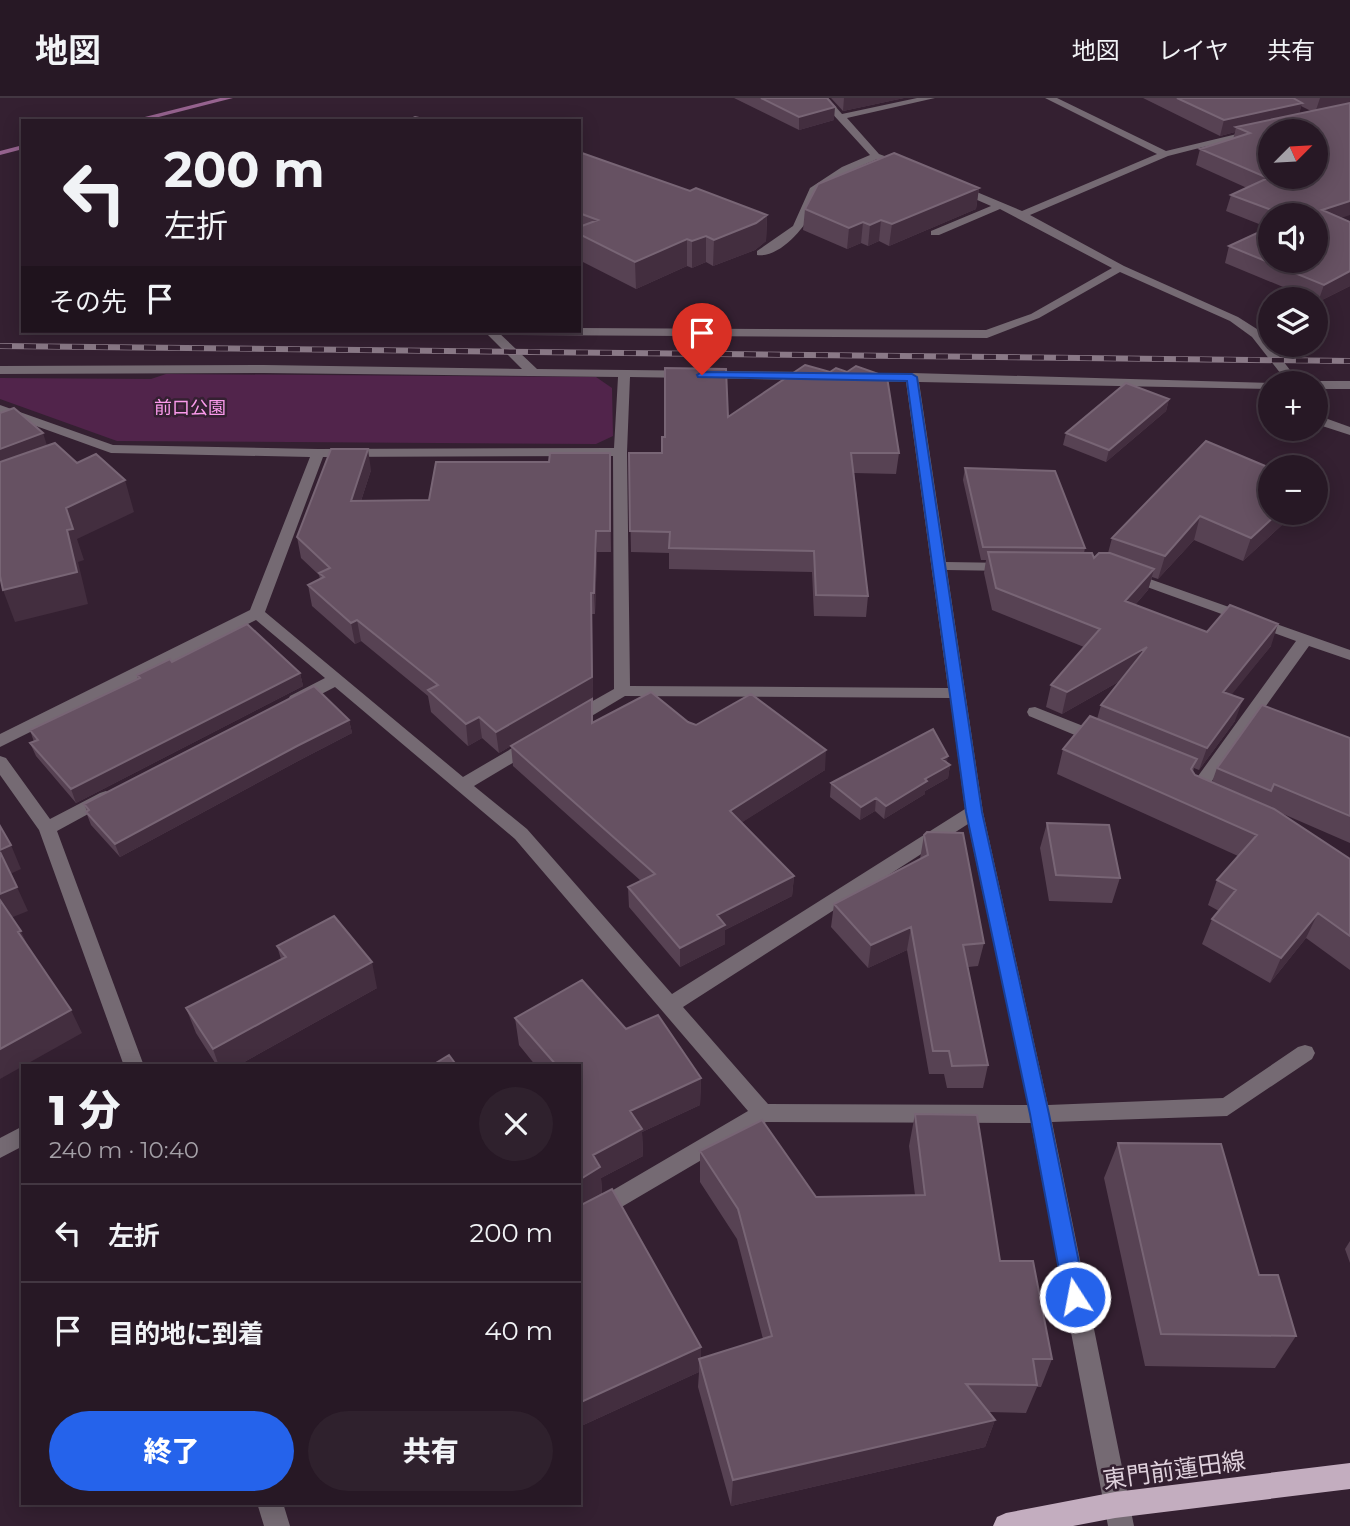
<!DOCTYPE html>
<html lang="ja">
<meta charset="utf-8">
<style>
:root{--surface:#271825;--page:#2f212d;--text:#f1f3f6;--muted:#a4a0a7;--line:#433742;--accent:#2563eb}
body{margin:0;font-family:Montserrat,"Noto Sans JP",sans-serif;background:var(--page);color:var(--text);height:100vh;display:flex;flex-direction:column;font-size:26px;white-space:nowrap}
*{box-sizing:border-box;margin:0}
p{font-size:23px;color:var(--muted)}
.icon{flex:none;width:38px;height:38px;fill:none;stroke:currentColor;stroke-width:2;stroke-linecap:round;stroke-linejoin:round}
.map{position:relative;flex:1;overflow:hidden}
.details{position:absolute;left:21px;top:966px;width:560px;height:441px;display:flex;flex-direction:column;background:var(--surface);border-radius:0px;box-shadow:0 4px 18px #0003,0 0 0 2px var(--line)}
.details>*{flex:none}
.top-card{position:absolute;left:21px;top:21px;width:560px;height:214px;border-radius:0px;box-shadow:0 4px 18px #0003,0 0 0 2px var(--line);background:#271825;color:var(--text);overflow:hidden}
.needle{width:46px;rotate:66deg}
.buttons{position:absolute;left:1258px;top:21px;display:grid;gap:14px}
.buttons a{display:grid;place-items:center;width:70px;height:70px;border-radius:50%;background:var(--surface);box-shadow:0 4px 18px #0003,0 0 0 2px var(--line);font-size:35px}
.pin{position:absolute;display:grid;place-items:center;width:60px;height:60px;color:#fff;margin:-72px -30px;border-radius:50% 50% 50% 0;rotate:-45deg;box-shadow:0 0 7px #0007}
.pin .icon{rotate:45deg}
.me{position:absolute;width:77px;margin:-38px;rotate:349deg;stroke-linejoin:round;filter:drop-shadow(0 0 5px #0008)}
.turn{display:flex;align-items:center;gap:24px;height:147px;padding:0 28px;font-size:32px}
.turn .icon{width:91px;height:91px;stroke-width:2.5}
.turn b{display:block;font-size:49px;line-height:60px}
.then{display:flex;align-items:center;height:66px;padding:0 28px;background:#0003;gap:14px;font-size:26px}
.round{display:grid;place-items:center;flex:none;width:74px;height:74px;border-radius:37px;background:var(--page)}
.overview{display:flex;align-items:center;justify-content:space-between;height:119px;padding:0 28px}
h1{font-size:42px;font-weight:800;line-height:52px}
.action{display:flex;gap:14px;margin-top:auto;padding:14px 28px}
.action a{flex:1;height:80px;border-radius:42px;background:var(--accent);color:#fff;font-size:28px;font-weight:800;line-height:80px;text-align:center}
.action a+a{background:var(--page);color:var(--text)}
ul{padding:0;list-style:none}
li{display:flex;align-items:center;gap:21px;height:98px;padding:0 28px;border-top:2px solid var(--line)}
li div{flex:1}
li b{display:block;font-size:26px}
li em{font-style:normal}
header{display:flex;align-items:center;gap:42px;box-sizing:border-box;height:98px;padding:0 35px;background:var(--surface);border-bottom:2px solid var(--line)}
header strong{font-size:33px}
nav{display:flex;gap:38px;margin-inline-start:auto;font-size:24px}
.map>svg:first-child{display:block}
.green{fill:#51244b}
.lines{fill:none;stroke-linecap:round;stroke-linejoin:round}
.stream{fill:#96638f;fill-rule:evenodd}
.minor{fill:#756a73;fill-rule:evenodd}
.major{fill:#c3adbf;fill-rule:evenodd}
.rail-casing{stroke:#8a7987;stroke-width:6}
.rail{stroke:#342031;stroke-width:4.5;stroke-dasharray:12;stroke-linecap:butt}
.wall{fill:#574253;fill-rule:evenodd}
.shaded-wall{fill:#432e3f}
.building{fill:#665162;stroke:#786575;stroke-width:2;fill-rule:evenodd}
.route{fill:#2563eb;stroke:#184099;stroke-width:2}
.labels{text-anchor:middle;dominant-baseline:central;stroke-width:5;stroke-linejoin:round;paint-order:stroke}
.far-park-label{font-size:18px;fill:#fa9aeb;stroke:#342031}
.near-street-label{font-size:24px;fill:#ded0db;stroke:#342031}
</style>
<header>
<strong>地図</strong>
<nav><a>地図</a><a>レイヤ</a><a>共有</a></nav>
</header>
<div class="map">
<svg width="1350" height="1428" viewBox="0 0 1350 1428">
<rect width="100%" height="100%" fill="#342031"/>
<path class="green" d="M166,276L596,279L612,290L613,338L596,346L117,343L0,301V280L151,281Z"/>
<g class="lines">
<path class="stream" d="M220,0H233L143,23H129Z
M23,47V51L0,57V53Z"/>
<path class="minor" d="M818,0H828L842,16L917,0H935L847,20L879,56L909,67L904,70L877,61C862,68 828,81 819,94C815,99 814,109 811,115C803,133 778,160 757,157V153L793,128L810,90L842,69L870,57Z
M1045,0H1057L1166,53L1258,31V35L1168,58L1030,117L1124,168L1238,219L1260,233L1300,285H1288L1252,239L1230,223L1120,174L1039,220L987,240L519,237L513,233H579V230L986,232L1031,216L1112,170L1000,111L939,137H931V133L991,108L952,91V87H960L1022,113L1157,56Z
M484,233H497L537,271L812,274L818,278L812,282L630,279L627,354L630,588L948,590L906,284L865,283L859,279L861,276L912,275L1275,285H1270V291L919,284L946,464L1009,465L1016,469L1009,473L947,472L983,714L1048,1007L1223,1000L1298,949L1305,947L1312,949L1315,955L1312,961L1227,1018L1052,1024L1134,1428H1108L1031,1025L766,1024L579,1134V1112L748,1013L515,741L335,589L302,606H290L288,602L290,598L325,580L256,522L0,649V636L250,512L310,359L111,355L0,315V307L113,347L318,351L614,350L618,279L264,275L0,276V268L264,267L522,271ZM613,358L614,591L568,617L566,621L568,625H580L625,598L950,600L965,711L672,896L527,731L474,688L538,650L540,646L538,642H526L463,679L265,514L323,359ZM968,726L1028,1007L768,1006L683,909Z
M1316,283H1350V291H1316V285H1311Z
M1316,313L1325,320L1350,329V337L1316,326Z
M1130,474L1350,552V562L1309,548L1204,694L1208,699L1205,703H1193L1185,696L1296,543L1125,481L1123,478Z
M1035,609L1106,637L1108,641L1100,647L1094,645L1029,618L1027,614L1029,610Z
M0,658L6,660L50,721L100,695L106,693L115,699L112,703L57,733L144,968H124L39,732L0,677Z
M23,1028V1048L0,1060V1040Z
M257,1405H283L290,1428H264Z"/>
<path class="major" d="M1350,1365V1391L1115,1420L1073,1428H993L997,1419L1006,1415L1115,1394Z"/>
<g class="rail-casing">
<path id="rail" d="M0,248L1350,263"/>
</g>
<use href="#rail" class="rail"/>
</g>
<path class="wall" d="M734,0H827L834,22L799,32Z
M831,0H904L843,13Z
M1143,0H1350L1342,120L1350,124V188L1318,204L1316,203V201H1312L1225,165L1229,148L1269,130L1226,113L1231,97L1247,90L1196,67L1200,51L1233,41L1235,34L1220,38ZM1301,8L1311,13L1299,16ZM1270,117H1316L1270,163Z
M579,54L690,93L767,117L766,143L755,152L713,168L706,164L692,170L687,168L636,191L579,162Z
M979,90L976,111L889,148L879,143L868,148L861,145L847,151L803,132L805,111Z
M1169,301L1166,313L1106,364L1063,347L1066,335Z
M728,319L899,355L896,376L854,375L868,498L866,519L814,518L812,474L669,471V455L631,454L629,355H662L665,339Z
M1206,343L1270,415H1295L1243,463L1194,442L1158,481L1152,479L1148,492L1135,507L1207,534L1271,548L1231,596L1235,623L1199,672L1194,670L1193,674L1195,677L1212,684L1217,670L1350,640V745L1281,715L1350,761V872L1306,840L1270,885L1202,846L1212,821L1219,813L1208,807L1217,782L1238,758L1057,676L1063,651L1097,621L1101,607L1120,583L1062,616L1046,609L1051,587L1084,549L992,512L984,475L986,462H981L963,382L965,370L1085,450L1084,455L1094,460L1108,455L1112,440Z
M371,372L361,403L429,402L610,376L611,454H597L595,516H592L593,625L688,624L825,672L742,724L794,778L792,798L725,832V846L680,869L629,809L628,789L641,783L513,668L511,648L585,605L499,655L482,640L468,648L431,614L428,598L361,543L355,546L312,508L308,487L320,481L319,477L301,460L297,439Z
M172,564L300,575L303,588L76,705L36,658L30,645L34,644L30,632L138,581L137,577Z
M349,622L352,635L300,662L120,759L91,727L86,714L87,713L84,706Z
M947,665L950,667L948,680L925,693V696L884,721L875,713L860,722L830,699L831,685Z
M1047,725L1120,780L1112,805L1049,803L1040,750Z
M924,737L984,845L978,868L968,869L988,967L983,990H947L944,976H929L907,852L868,870L831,829L834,806L920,761Z
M277,848L377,890L237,968H217L196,935L186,910L281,861Z
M515,920L626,931L701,980L700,1007L642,1034L643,1058L601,1080L602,1095L701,1249V1261L763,1241L737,1141L700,1084V1053L816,1099L915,1097L909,1048L915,1016L1000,1163L1052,1261L1041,1289H1037L1026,1315L989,1314L995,1322L985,1349L731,1408L698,1289L699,1274L579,1329V968H536L519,947Z
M1118,1045L1259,1177L1296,1238L1275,1270L1145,1268L1104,1080Z
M1350,1143V1165L1345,1151Z"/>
<path class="shaded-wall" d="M844,0H904L843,13Z
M1320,0H1350V9L1315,15Z
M1302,5L1298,20L1236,29L1235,34L1220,38L1224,22Z
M835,9L834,22L799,32V19Z
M979,90L976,111L889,148L892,126Z
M1350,103V117L1317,128L1322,112Z
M767,117L766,143L755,152L713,168L714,142Z
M881,122L879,143L868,148L870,127Z
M863,124L861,145L847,151L849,130Z
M706,138V164L692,170V143Z
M687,141V168L636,191L635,164Z
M1350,173V188L1318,204L1324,187Z
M1169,301L1166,313L1106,364L1109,352Z
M43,335L53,366L0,386V351Z
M368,351L371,372L354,424L351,403Z
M125,382L134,414L77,441L84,462L78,464L88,506L15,524L3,492L66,410Z
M1278,415H1295L1243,463L1251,440Z
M1200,418L1194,442L1158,481L1165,458Z
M596,433L597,454L595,516L594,495Z
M1154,471L1148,492L1119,525L1125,503Z
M591,495L593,600L499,655L496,634Z
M357,522L361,543L355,546L351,525Z
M1278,526L1271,548L1216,616L1223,594Z
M1147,549L1141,571L1062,616L1067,594Z
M300,575L303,588L76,705L71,691Z
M1243,601L1235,623L1199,672L1207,650Z
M479,619L482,640L468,648L466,626Z
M349,622L352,635L300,662L120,759L115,746L297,648Z
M826,652L825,672L730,732V713Z
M948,658L946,670L950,667L948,680L925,693V696L884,721L886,708L925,681L942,661Z
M876,700L875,713L860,722L861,709Z
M11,747L21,771L10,776L0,754V752Z
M794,778L792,798L725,832V846L680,869V850L717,817Z
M17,789L28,813L8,821L0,804V796Z
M1318,815L1306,840L1270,885L1281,860Z
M911,829L907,852L868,870L871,847Z
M21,833L32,857L18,834Z
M372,864L377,890L237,968H219L213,951Z
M71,912L82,935L0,981V951Z
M701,980L700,1007L642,1034L643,1058L601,1080L602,1095L579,1109V1082L593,1057L630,1013Z
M701,1249V1268L699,1261V1274L579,1329V1305Z
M995,1322L985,1349L731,1408L733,1382Z"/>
<path class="building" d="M761,0H827L835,9L799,19Z
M1177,0H1293L1302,5L1224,22Z
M1350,5V103L1322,112L1350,124V173L1324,187L1229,148L1270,129V163H1316V117H1285L1231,97L1268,80L1200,51L1250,35L1236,29ZM1270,33H1316V79H1270Z
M415,19L431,23H407Z
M579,54L690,93L696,90L767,117L756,125L714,142L706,138L692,143L687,141L635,164L579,136V129L598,122L579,115Z
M894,55L979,90L892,126L881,122L870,127L863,124L849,130L805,111L818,86Z
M805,267L830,274L836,270L847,274L856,268L887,279L899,355H851L868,498L816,497L814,453L669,450L670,434L630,433L629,355H662V339H665V270L726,271L728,319Z
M1126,285L1169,301L1109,352L1066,335Z
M14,310L43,335L0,351V315Z
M1206,343L1270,370V415H1278L1251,440L1200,418L1165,458L1112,440Z
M55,345L77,365L96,356L125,382L66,410L73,431L67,432L77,474L3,492L0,478V364Z
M331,351H368L351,403L429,402L436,364H549L550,355H610V433H596L594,495H591L592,579L496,634L479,619L466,626L428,592L438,587L357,522L351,525L308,487L324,479L319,475L330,470L297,439Z
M965,370L1055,373L1085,450L983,449Z
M988,454L1092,455L1094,460L1099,455H1110L1154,471L1125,503L1207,534L1230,507L1278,526L1223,594L1243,601L1207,650L1101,607L1147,549L1067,594L1051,587L1100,531L996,490Z
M247,526L300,575L71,691L30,645L38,642L30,632L140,580L137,577L170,561L172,564Z
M314,588L349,622L297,648L115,746L86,714L89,712L84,706Z
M651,594L688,624L696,627L751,596L826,652L730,713L794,778L717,817L725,827L680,850L628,789L655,776L511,648L592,601V625Z
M1262,607L1350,640V718L1274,686L1271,693L1217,670Z
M1090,618L1197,661L1191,671L1195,677L1274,711L1350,761V838L1318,815L1281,860L1212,821L1236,792L1217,782L1257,737L1063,651Z
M933,631L948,658L942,661L950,667L925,681L927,683L886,708L876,700L861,709L831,685Z
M1047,725L1109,727L1120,780L1056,777Z
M0,728L11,747L0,752Z
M927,734L963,735L984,845L963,847L988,967L952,968L949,953H933L911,829L871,847L834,806L928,757L924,737Z
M0,754L17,789L0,796Z
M0,802L21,833L18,834L71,912L0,951Z
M334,818L372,864L213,951L186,910L286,859L277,848Z
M582,882L626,931L658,917L701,980L630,1013L642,1031L593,1057L600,1069L579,1082V968H557L515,920Z
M449,957L457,968H431Z
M915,1016L977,1017L1000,1163H1033L1052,1261H1033L1037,1287L966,1286L995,1322L733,1382L699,1261L772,1238L738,1111L700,1053L762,1022L816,1099L925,1097Z
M1118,1045L1221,1046L1259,1177H1278L1296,1238L1161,1236Z
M612,1091L701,1249L579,1305V1108Z"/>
<path class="route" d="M702,274L912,276L917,279L982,714L1049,1016L1086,1199L1082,1206L1075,1209L1068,1206L1064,1199L1030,1016L966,714L907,283L698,279L697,277Z"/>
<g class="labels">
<g class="far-park-label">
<text x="190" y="310">前口公園</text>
</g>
<g class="near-street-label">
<text transform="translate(1174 1372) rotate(-8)">東門前蓮田線</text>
</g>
</g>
</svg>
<div class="buttons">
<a><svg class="needle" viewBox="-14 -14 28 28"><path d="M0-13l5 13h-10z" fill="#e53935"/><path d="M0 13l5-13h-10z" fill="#a4a0a7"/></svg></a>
<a><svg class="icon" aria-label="sound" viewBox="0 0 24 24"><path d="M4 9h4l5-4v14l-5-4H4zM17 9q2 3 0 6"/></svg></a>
<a><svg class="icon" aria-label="layers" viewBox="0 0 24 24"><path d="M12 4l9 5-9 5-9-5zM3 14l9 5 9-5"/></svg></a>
<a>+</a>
<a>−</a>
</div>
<div class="pin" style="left:702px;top:277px;background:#d93025"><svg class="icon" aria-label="arrive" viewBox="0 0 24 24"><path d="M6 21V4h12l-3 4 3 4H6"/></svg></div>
<svg class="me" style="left:1075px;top:1199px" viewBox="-20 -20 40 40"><circle r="17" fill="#2563eb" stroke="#fff" stroke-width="3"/><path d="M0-11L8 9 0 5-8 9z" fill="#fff"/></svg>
<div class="top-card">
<div class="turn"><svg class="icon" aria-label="left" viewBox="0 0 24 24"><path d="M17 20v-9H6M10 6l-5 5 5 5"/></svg><div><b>200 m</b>左折</div></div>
<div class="then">その先<svg class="icon" aria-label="arrive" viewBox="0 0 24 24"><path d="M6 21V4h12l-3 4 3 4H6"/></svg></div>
</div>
<section class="details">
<div class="overview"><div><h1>1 分</h1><p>240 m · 10:40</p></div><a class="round"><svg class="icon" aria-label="close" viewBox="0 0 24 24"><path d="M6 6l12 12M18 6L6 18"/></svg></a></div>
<ul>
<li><svg class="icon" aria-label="left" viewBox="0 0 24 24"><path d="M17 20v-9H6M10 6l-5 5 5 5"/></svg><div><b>左折</b></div><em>200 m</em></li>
<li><svg class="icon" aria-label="arrive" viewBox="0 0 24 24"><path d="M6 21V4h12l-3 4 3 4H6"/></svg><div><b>目的地に到着</b></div><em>40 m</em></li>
</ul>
<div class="action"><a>終了</a><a>共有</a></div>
</section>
</div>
